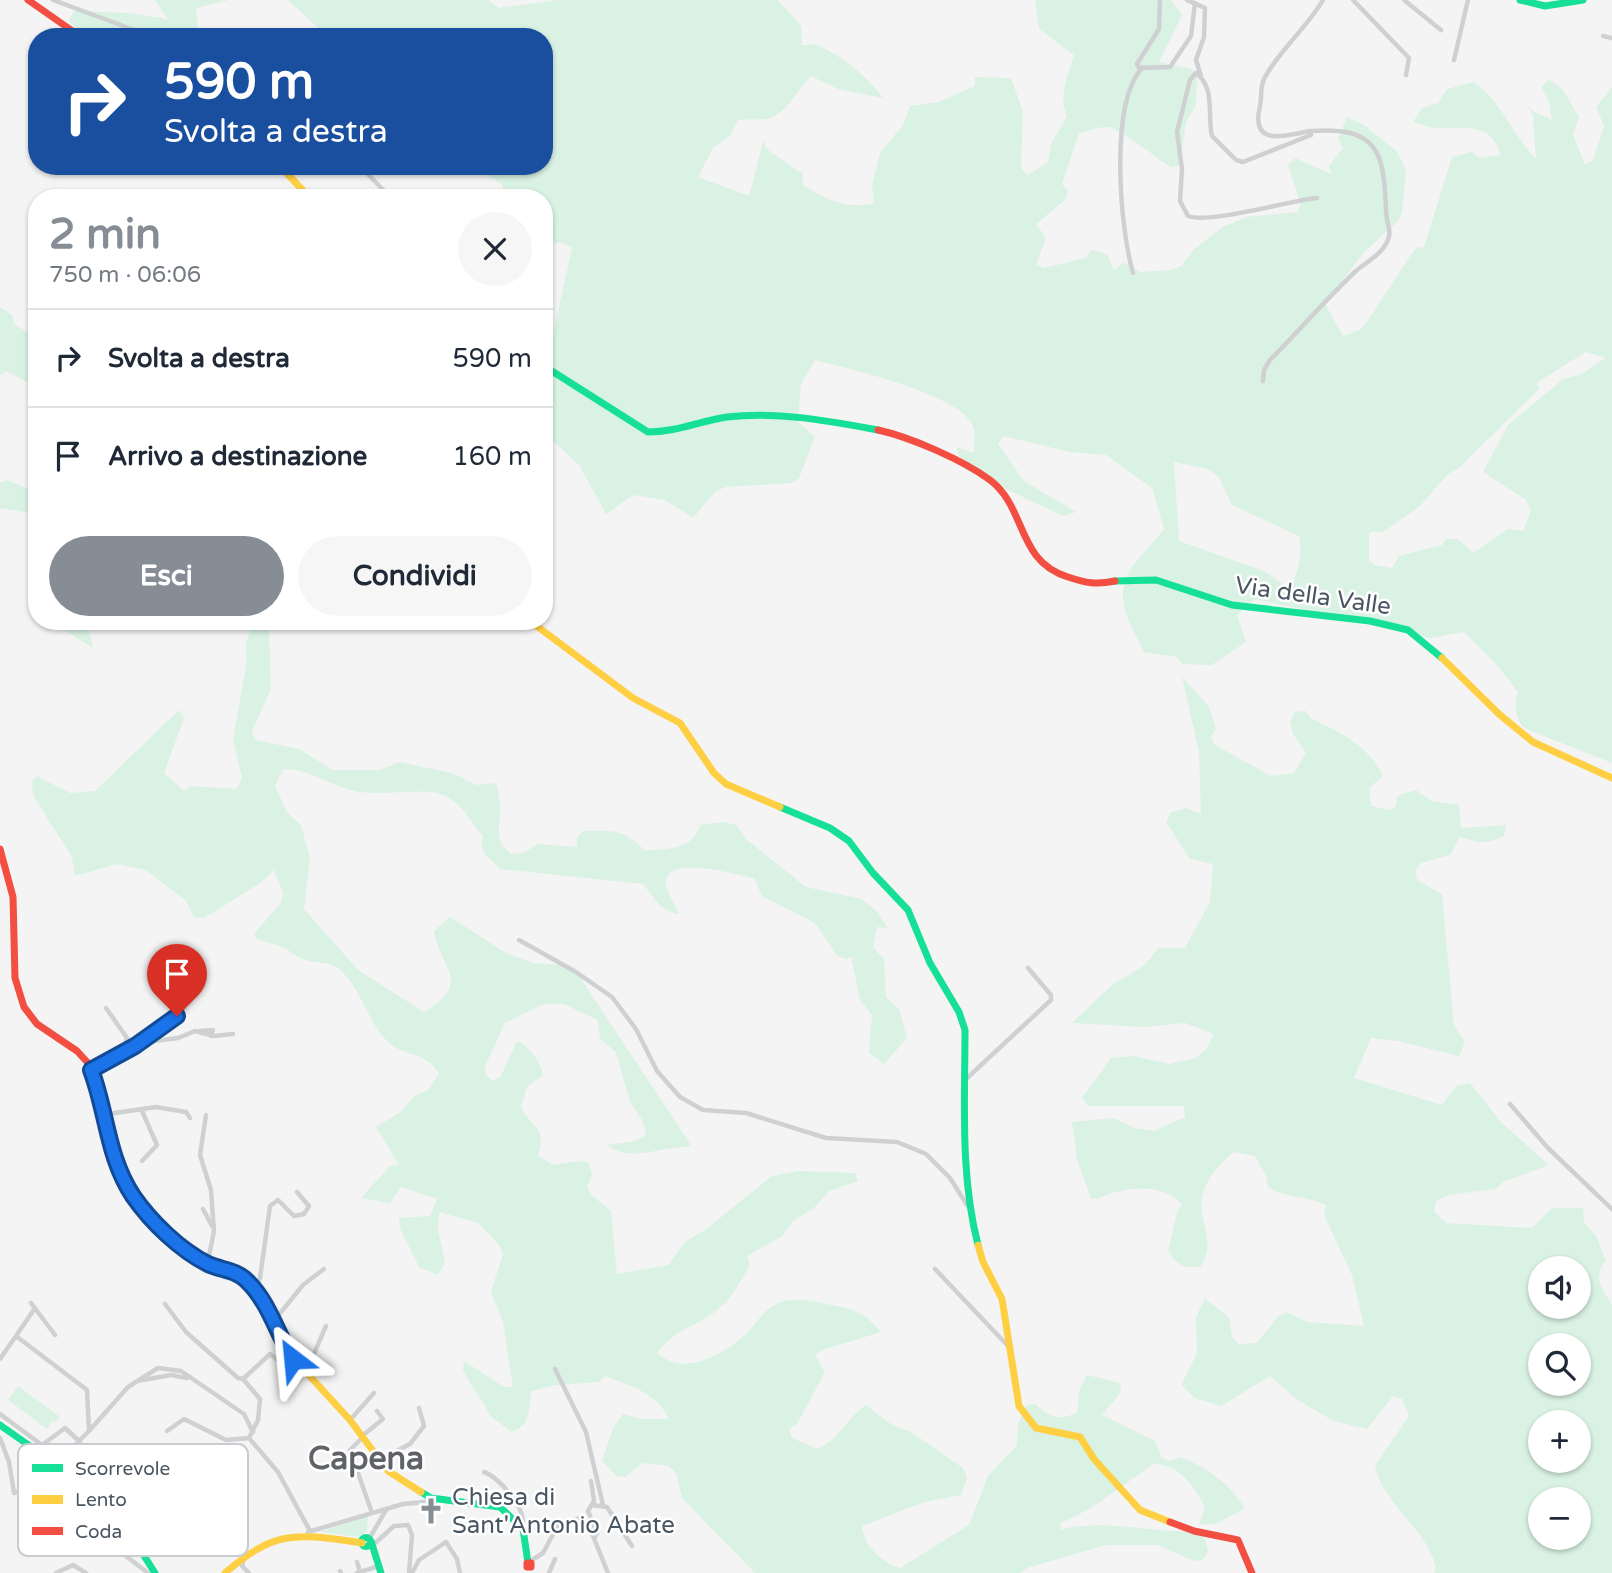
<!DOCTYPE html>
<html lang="it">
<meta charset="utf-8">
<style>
:root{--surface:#fff;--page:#f6f6f7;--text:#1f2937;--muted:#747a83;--line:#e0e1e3;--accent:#868d94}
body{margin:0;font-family:"Varela Round",sans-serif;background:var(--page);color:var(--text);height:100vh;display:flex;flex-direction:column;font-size:26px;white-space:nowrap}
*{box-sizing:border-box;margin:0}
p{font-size:23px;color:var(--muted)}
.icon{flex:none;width:38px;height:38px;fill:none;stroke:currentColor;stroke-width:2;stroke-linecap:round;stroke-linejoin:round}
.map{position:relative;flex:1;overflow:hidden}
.details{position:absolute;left:28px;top:189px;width:525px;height:441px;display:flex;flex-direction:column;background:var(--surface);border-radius:28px;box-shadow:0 2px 5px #0004}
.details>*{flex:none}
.hud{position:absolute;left:28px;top:28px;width:525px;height:147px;border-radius:28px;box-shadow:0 2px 5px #0004;background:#1a4fa0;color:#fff;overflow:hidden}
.buttons{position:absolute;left:1528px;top:1256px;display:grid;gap:14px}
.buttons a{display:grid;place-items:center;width:63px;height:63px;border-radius:50%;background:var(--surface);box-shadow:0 2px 5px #0004;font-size:35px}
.pin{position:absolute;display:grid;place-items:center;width:60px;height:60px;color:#fff;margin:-72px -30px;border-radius:50% 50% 50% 0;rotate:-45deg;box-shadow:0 0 7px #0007}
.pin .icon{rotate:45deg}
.me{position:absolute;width:77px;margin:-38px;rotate:331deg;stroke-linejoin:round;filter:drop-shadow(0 0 5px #0008)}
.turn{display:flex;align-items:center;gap:24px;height:147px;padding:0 21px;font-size:32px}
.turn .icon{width:91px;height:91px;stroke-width:2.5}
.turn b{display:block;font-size:49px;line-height:60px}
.round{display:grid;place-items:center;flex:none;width:74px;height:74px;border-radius:37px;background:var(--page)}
.head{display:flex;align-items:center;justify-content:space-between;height:119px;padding:0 21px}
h1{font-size:42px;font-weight:700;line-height:52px;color:var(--accent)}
.action{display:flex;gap:14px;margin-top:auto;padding:14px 21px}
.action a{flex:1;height:80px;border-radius:42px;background:var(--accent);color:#fff;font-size:28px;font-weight:700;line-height:80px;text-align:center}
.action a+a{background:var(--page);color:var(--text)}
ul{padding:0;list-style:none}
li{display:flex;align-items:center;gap:21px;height:98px;padding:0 21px;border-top:2px solid var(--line)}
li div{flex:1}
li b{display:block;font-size:26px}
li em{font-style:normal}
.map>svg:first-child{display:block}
.green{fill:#d9f2e3;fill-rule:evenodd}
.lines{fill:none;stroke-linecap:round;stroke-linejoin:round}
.street{stroke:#ced0d2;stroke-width:4.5}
.fast{stroke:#16e098;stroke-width:7}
.slow{stroke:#ffcf43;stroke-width:7}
.jam{stroke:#f24e42;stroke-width:7}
.route-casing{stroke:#114b97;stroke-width:18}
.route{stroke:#1a73e8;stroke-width:12}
.labels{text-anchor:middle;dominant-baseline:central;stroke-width:5;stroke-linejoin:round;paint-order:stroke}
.street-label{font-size:24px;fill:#4a5661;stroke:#fff}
.poi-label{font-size:24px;fill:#4a5661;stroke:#fff;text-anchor:start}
.district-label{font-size:32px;font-weight:bold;fill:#5f6368;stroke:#fff}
.key{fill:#fff;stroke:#c9ccd0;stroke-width:2}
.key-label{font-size:19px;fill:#4a5661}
</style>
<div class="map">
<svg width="1612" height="1573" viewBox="0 0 1612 1573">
<rect width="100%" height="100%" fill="#f4f4f4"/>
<path class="green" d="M155,0H229L196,8L198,27L185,37H82L69,20L74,11L128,13L168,19Z
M288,0H488L499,8L558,0H778L801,26L802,45C806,45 815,44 818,45C841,56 869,77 883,98L838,89L811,76C799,88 784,117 766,119C757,120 747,119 738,120L730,136L713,148L698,177L749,196L764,138L765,148L803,174L802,184C827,201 843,208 874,204L872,185L880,153L903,125L910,106L939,102L975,86V77L1011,78L1023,112L1021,168L1028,175L1048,162L1051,144L1067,116C1058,96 1068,75 1074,55L1039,29L1035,0H1171L1182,15L1159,62L1191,69L1197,75L1196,105L1186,122L1180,165L1171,167C1155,158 1119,126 1106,127C1097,127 1087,131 1079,133L1062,184L1068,191L1065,200L1036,224L1046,238L1036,265L1044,268L1086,258L1091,250L1107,254L1114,271L1123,262L1140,272L1171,270L1180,267L1194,249L1223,227L1246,217L1297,212L1301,205L1288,165L1295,158L1331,174L1329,166L1343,148L1338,139L1347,117L1364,125L1397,152L1406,169L1402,213L1398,221L1364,252L1325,304L1343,336L1360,330L1366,323L1410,256L1416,248L1424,247L1452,157L1472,152L1479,158L1501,155C1490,119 1462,130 1435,128C1428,128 1420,124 1413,122L1422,108L1438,103L1447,89L1474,82C1501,101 1513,135 1536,159L1533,115L1525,102L1531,110L1552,120L1549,101L1541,88L1549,79L1563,90L1579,117L1573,135L1585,165L1593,160L1604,126L1596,107L1612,87V763L1524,728C1515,717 1514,705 1518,692L1497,665L1464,632L1430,638L1255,599L1237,615L1246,642L1212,665L1182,664L1177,657L1144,652C1127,615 1109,594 1139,558C1148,547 1155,542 1164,529L1152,488L1106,455L1070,452L1003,436L998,444L1024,481L1076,512L1063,516L964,469L956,447L974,453C974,446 976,433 973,426C959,393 849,369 815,360L801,384L798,422L815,437L799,478L791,483L726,487L716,491L693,518L665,500L633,495L606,514L579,465L553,441L544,442V358L551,343L572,248L561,242L544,246V198H504L502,184L473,166H544V37H328ZM1586,352L1605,358L1580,375L1563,379L1508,425L1483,472L1526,500L1531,511L1523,531L1508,529L1473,553L1458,539H1446L1442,545L1399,556L1392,568L1375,565L1369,560V533L1375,531L1382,533L1420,506L1448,474L1459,468L1540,388L1536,383ZM1174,462L1207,469L1218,476L1232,505L1299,536C1303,555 1298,572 1290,589L1264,571L1179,541Z
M0,307L12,315L14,324L37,338V387L6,371L0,375Z
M7,480L31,490L37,488V514L0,508V483Z
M56,621H87L93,648L64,630Z
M257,621H268L269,627L271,689L252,731L255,740L299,749L333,770H380L399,762L452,773L477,785L496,783C498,793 501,803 500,812C499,831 495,841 511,854L523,853L538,844L577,847V837L583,831C612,831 624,828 645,851C668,848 693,851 700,825L724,822L736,825L747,840L806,887L862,899L877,912L888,928L877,927L873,947L884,959L886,997L899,1009L907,1038L884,1064L869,1053L872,1015L860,1000L851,956L847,959L837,956L817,926L808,919L762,896L754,878C739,875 663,853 666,884C667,893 676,905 679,914C659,911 655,898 643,884L500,869C490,857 478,854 483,837C472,822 460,801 441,794C418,787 380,797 355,791C330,785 309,769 283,769L275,786L287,812L301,825L310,858L304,909L358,970L424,1012C474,982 440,969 434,931L450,917L506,953L533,963L559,965L578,974L692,1147C664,1145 631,1164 607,1145L635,1141L646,1135L642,1120L630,1102L616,1052L600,1039L598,1020L564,1004H544L505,1023L485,1066L486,1075L493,1081L501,1076L517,1041C529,1046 541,1061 543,1075L527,1087L521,1107C533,1131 547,1124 538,1156L553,1165L579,1161L589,1163L592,1176L587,1186L590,1194L611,1211L617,1274L668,1265L686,1241L705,1230L772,1176L798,1171L855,1173L858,1181L829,1191L814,1208L793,1221L782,1236L747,1256C751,1265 750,1266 744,1275C737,1286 733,1296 722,1306C702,1325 673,1329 657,1353C684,1378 725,1354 747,1333C756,1323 766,1308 778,1303C795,1296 815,1302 831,1305C855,1309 865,1313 881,1332L825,1349L815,1355L825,1372L797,1424L789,1429L792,1438L817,1449C839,1440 847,1418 866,1405L889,1423L911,1432L963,1468L967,1478L961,1495L924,1502L862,1526C863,1545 882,1563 900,1568L969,1525L988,1476L1017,1445L1018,1424L1026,1406L1035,1404C1049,1417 1059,1422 1078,1412L1079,1391L1087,1375L1120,1383L1121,1392L1102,1415L1155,1441L1162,1458L1170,1461L1179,1457C1208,1467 1228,1483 1245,1508L1218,1523L1199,1525L1205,1507C1195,1486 1177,1463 1153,1464L1093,1507L1061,1523L1060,1530C1107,1517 1155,1535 1203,1531L1208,1551L1204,1559L1197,1561L1188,1559L1159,1545H1106L1027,1568L1020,1573H755L682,1498L676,1473L669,1466L643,1463L625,1477L616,1476L602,1461L613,1428L623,1414L642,1419H669C656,1392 632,1387 605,1376L599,1382L556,1385L531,1391C529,1410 531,1426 511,1432L491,1416L463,1371L464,1361L504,1387H513L503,1322L491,1292L503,1254L499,1245L478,1223L439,1212L438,1230L445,1263L438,1275L419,1267L400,1229L399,1218L430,1216L437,1199L401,1187L390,1203L361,1198L390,1166L399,1165L376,1127L402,1111L415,1095L427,1091L439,1074C425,1049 402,1058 386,1040C366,1019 361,987 338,968C330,962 315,963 306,960C297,958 291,951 282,947C271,942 262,944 253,935L281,903L283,893L274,870L259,884L204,918L194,917L186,901L146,870L116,864L75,876L72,857L34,797L31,782L37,776L70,793L95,791L179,710L184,718L164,773L184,791L191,786L237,789L242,778L233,739L247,661C244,648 247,630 257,621Z
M1182,677L1208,705L1216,729L1211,737L1215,745L1271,776L1294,773L1306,753L1293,734L1290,721L1295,712L1306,711L1310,718C1341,733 1366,743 1383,776L1369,788L1371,806L1391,810L1396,806L1397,796L1416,790L1431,801L1459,805L1461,828L1506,825L1504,836C1486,845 1479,843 1460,837L1450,855L1421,863L1415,870L1417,880L1442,894L1454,1026L1465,1042L1459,1056L1398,1041L1371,1038L1354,1078L1442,1105L1456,1086L1470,1083L1502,1123L1549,1165L1503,1182L1495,1189L1448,1195L1436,1201L1434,1211L1446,1223L1532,1228L1552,1208H1583L1584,1222L1596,1236L1606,1261C1591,1277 1603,1289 1612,1305V1573H1434L1436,1568C1427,1528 1384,1506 1375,1466L1409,1416L1402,1399L1393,1396L1367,1429L1334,1421L1296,1399L1270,1376L1221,1406L1195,1398L1181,1385L1197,1353L1196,1317L1205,1298L1229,1318L1232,1337L1239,1344L1257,1343L1278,1317L1286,1312L1307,1322L1364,1326L1352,1275L1324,1215L1326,1205C1306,1195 1286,1199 1268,1187L1267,1178L1255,1156L1233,1152C1170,1208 1225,1228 1201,1266C1185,1270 1176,1264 1168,1251L1177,1212L1182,1204C1165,1185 1136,1186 1112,1193C1104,1195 1100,1200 1091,1199L1077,1159L1072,1122L1113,1118L1134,1128L1154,1131L1185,1117L1184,1106H1089L1082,1098L1111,1058L1134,1056L1169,1064L1195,1058L1206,1050L1214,1034L1185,1023L1145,1027L1072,1023L1112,985L1143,966L1159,948H1185L1210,902L1213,864L1190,859L1166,822L1170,813L1186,808L1201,814L1199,752ZM1540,1269H1578V1307H1540ZM1540,1346H1578V1384H1540ZM1540,1423H1578V1461H1540ZM1540,1500H1578V1538H1540Z
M18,1386L60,1417L56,1422L53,1420L47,1429L8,1400Z
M368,1516L367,1531L359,1537L320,1532Z"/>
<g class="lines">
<path class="street" d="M53,0L153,37
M1160,0L1159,29L1137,64L1139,68L1170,67L1191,36L1195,3
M1187,0L1205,8L1204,37L1196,60L1201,76
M1353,0L1409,58L1406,75
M1404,0L1441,30
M1603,36L1612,38
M1454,60L1468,0
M360,166L391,198
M1317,198C1287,201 1210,224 1188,216L1180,201L1182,169L1177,132L1190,80L1196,73C1216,88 1207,116 1212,136L1236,160L1243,162L1311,135L1310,131C1284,136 1250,147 1260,106C1262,97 1260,88 1264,79C1279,50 1307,28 1323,0
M1133,273C1120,228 1109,104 1142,68
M1263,381L1264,370L1270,360C1299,331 1326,299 1356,271C1366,262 1381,255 1387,242C1393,232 1386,222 1386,211C1384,151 1378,126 1310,131
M519,940L576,972L612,997L636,1029L657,1071L680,1097L703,1110L746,1113L826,1138L897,1142L926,1154L950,1178L967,1205
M106,1008L127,1038L123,1052
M200,1031L213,1030L211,1036
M139,1043L178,1038L195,1031L214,1036L233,1034
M91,1070C108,1061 177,1024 183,1009C188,997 188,983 192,971
M965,1080L1051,1000V995L1028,968
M1510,1104L1548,1148L1612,1209
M142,1111L157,1145L142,1161
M101,1115L156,1107L186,1112L190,1118
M206,1115L200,1155L211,1190L214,1231L209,1256L213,1263
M203,1209L212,1226
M935,1269L1008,1346
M255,1291L260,1278L270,1206L278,1200L294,1216L304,1214L309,1206L297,1192
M31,1303L55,1335
M165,1304L186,1332L238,1378L243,1379L270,1354L285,1366L294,1359
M273,1322L303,1285L324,1269
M16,1336L35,1308
M0,1359L16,1336L87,1390L89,1431L56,1464
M285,1366L300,1379
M555,1369L586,1432L603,1505
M306,1372L326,1326
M243,1379L260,1399L258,1420L249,1438L278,1472L310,1531
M137,1381L171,1375L187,1378
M0,1414L42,1445L65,1428L80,1442
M350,1420L374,1393
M89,1431L128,1387L158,1368L181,1371L244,1414L253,1432
M167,1431L184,1419L226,1440L249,1438
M362,1436L383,1419L377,1411
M363,1437L350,1450L372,1513
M0,1438L9,1462L14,1493L20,1491L52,1462
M32,1455L48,1466
M379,1460L410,1444L424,1426L419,1408
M484,1472C499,1477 528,1510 522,1527
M591,1481L594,1501L588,1511L597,1533L595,1537
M592,1505L607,1507L632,1546
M65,1509L148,1573
M308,1532L403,1504L435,1501
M369,1539L386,1510
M373,1545L394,1526L408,1525L412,1535L409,1573
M244,1559L242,1566L249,1573
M357,1562L360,1572
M529,1562L543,1553L558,1525L580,1518L591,1531L608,1573
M340,1571L341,1573
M56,1573L73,1565L86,1573
M357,1573L379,1566
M412,1573L419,1560L446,1542L457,1559L460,1573
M549,1573L555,1559"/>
<path class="fast" d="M1520,0L1545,6L1583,0
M544,366L648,432C676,432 700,421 727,417C777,411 829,421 878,430
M1115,581L1156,580L1232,605L1370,621L1408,630L1442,658
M780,807L830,828L849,841L873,873L908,910L930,963L959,1012L965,1030C965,1102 960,1175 978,1245
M0,1425L100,1495L124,1524L155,1573
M421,1492L431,1498L500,1507L523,1529L528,1563
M361.5 1542a4.5 4.5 0 1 1 9 0a4.5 4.5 0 1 1-9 0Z
M371,1541L381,1573"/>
<path class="slow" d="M280,166L310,198
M530,621L633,698L680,723L714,773L726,784L780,807
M1442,658L1500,715L1533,742L1612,778
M98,1099C115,1162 140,1225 200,1259C217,1268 234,1271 249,1283L294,1359L350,1420L388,1471L421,1492
M978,1245L983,1262L1002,1299L1019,1406L1036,1428L1080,1437L1094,1459L1140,1510L1170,1522
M225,1573C277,1528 298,1534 362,1543"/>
<path class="jam" d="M28,0L81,37
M878,430C910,437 963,460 990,480C1027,508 1016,561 1068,577C1086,583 1096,585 1115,581
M0,849L13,897L15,978L24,1007L37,1024L77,1051L88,1063L98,1099
M1170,1522L1194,1531L1238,1540L1252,1573
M527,1563H531V1567H527Z"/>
</g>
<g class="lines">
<g class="route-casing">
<path id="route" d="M177,1016L135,1046L91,1070C107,1112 107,1157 133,1196C151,1222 180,1250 208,1264C221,1270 237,1270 247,1281C269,1302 277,1334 293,1359"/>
</g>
<use href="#route" class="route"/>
</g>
<defs>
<g id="church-bare" transform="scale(2.1)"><path d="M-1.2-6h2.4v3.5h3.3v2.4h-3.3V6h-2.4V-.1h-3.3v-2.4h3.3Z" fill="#868d94" stroke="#fff" stroke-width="2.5" paint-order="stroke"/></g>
</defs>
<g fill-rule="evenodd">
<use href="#church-bare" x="431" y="1511"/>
</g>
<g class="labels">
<g class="street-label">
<text transform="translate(1313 596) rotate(8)">Via della Valle</text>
</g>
<g class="poi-label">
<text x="452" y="1497">Chiesa di<tspan x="452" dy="28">Sant'Antonio Abate</tspan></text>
</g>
<g class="district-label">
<text x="366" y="1459">Capena</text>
</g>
</g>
<rect x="18" y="1444" width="230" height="112" rx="10" class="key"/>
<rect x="32" y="1464" width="31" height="8" fill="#16e098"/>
<rect x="32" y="1495" width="31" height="9" fill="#ffcf43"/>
<rect x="32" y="1527" width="31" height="8" fill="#f24e42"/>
<g class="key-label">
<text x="75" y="1475">Scorrevole</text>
<text x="75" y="1506">Lento</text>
<text x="75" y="1538">Coda</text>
</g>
</svg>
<div class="buttons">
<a><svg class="icon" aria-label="sound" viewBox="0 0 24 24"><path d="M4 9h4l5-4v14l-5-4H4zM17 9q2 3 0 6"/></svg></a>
<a><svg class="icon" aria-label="search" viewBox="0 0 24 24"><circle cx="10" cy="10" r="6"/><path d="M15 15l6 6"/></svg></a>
<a>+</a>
<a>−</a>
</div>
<div class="pin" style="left:177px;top:1016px;background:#d93025"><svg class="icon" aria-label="arrive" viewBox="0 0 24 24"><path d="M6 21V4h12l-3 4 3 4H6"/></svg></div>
<svg class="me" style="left:293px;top:1359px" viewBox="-20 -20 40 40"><path d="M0-17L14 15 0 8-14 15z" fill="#1a73e8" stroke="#fff" stroke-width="4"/></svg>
<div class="hud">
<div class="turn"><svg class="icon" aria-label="right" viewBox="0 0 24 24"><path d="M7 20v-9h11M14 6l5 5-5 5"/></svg><div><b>590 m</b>Svolta a destra</div></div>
</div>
<section class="details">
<div class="head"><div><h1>2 min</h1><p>750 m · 06:06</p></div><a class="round"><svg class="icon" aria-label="close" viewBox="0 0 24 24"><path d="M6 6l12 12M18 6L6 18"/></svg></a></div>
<ul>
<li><svg class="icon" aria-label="right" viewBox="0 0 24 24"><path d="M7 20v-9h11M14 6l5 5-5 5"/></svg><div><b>Svolta a destra</b></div><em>590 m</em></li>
<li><svg class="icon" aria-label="arrive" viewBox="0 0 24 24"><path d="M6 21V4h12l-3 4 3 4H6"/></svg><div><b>Arrivo a destinazione</b></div><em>160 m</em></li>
</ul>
<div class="action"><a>Esci</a><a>Condividi</a></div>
</section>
</div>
